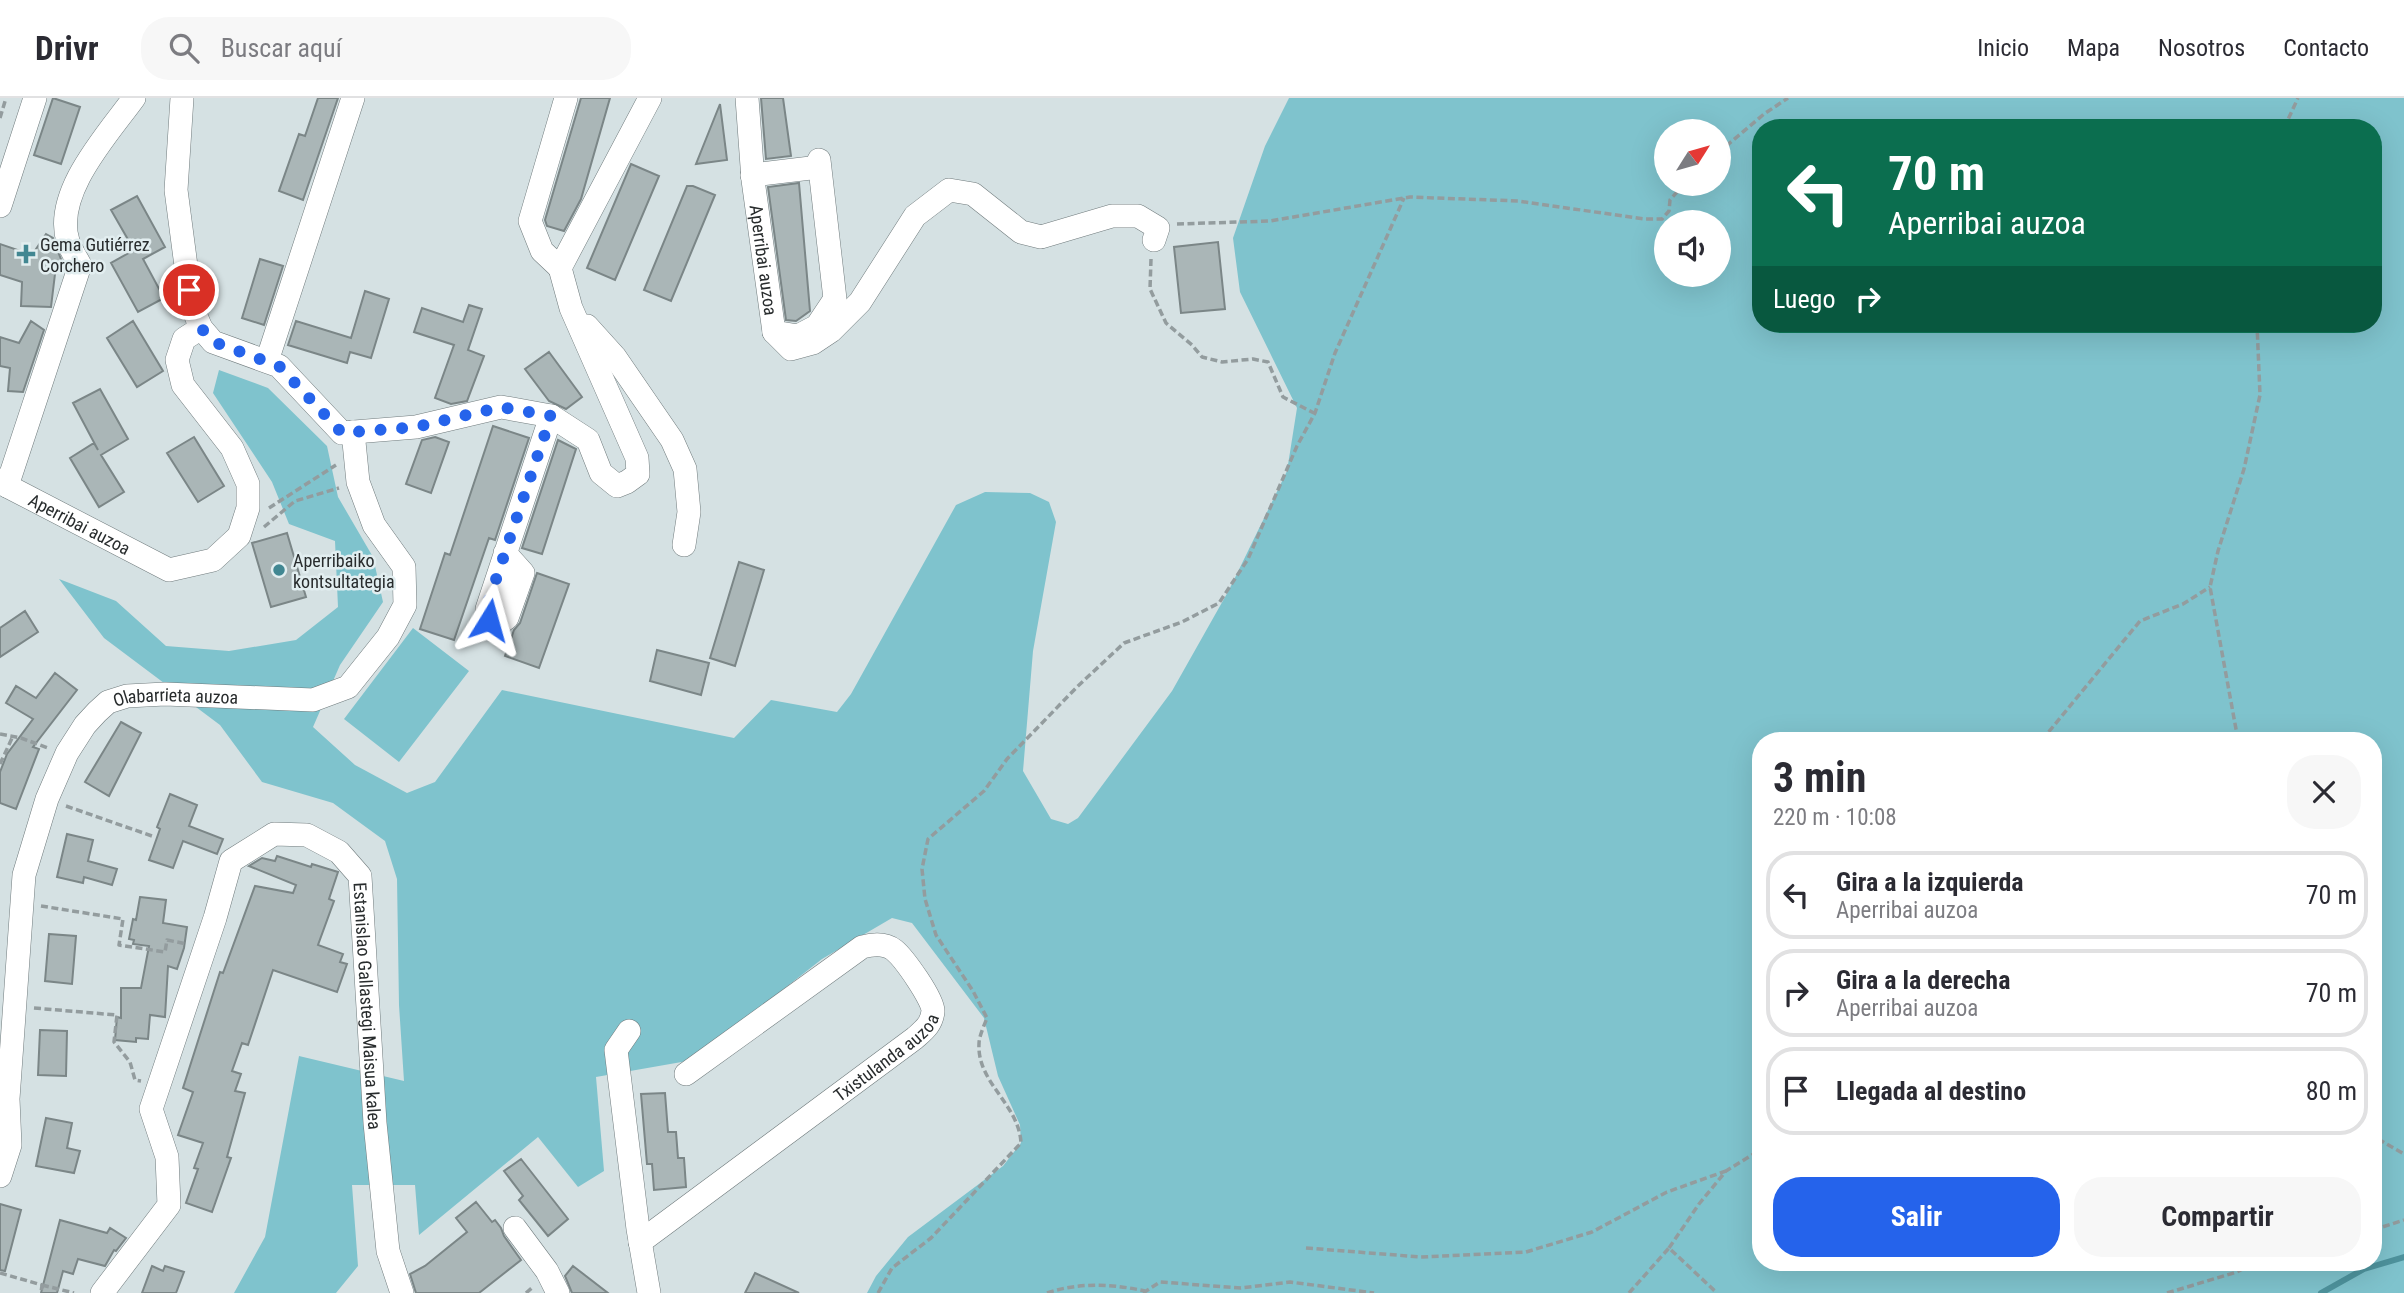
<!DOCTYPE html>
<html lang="es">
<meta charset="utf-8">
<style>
:root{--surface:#fff;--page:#f7f7f7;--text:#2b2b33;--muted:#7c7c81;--line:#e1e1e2;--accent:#2563eb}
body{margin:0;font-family:"Roboto Condensed",sans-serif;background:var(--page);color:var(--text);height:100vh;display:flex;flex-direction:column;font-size:26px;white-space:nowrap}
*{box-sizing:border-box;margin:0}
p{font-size:23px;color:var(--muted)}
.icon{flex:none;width:38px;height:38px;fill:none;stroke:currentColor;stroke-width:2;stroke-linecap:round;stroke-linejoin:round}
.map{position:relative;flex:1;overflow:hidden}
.sheet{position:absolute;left:1752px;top:634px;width:630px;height:539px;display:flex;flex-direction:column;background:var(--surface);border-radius:28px;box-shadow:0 7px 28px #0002}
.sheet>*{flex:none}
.guide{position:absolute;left:1752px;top:21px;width:630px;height:214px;border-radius:28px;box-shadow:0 7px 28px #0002;background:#0b6e4f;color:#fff;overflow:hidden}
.needle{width:46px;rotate:53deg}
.fabs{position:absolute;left:1654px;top:21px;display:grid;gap:14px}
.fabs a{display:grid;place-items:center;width:77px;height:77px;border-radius:50%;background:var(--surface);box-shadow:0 7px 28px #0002;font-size:35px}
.pin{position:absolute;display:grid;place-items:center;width:60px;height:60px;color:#fff;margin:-30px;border:4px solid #fff;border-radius:50%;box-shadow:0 2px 7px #0007}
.me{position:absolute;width:77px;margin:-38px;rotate:8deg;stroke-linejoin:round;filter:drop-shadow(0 0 5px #0008)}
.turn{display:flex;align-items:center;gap:24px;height:147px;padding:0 21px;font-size:32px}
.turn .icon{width:91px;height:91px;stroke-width:2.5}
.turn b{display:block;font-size:49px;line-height:60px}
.then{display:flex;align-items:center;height:66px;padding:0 21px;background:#0003;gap:14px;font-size:26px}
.round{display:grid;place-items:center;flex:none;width:74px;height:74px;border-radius:28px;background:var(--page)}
.summary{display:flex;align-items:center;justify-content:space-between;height:119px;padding:0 21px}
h1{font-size:42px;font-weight:700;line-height:52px}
.primary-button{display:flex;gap:14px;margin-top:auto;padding:14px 21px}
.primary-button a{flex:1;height:80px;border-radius:28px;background:var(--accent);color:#fff;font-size:28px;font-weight:700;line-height:80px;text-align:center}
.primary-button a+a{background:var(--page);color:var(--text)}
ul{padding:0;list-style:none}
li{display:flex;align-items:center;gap:21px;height:88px;margin:0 14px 10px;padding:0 7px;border:4px solid var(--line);border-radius:28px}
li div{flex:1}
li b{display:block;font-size:26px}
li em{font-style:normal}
header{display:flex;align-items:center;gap:42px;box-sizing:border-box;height:98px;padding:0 35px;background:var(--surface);border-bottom:2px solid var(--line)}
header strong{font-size:33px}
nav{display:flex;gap:38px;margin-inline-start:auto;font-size:24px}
.search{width:490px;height:63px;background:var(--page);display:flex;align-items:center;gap:18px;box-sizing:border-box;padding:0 24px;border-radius:28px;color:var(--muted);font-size:26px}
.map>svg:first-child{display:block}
.green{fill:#7fc3cd;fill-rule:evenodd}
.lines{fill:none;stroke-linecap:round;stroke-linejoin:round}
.stream{stroke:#4e939d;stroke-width:6}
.building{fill:#aab6b7;stroke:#7b8687;stroke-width:2}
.minor-casing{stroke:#707b7d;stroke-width:24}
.path{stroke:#939c9e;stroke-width:3.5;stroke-dasharray:7 3.5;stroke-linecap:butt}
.minor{stroke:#fff;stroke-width:23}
.route{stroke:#2563eb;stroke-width:12;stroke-dasharray:0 21.6}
.poi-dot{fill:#418792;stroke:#e2eef0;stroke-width:2.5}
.labels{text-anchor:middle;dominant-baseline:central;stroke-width:5;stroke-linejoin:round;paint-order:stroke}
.poi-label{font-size:18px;fill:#282c2d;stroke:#e2eef0;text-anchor:start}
.street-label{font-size:18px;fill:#282c2d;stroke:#e2eef0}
</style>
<header>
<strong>Drivr</strong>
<div class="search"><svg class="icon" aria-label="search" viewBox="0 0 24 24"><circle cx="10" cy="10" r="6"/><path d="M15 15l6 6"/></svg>Buscar aquí</div>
<nav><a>Inicio</a><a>Mapa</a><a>Nosotros</a><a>Contacto</a></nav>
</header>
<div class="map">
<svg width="2404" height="1195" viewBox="0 0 2404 1195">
<rect width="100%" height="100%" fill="#d5e1e3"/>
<path class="green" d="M1289,0H2404V1195H867L876,1178L908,1139L1003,1068L1021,1045L1020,1027L998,978L984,920L912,825L892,820L822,861L693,962L596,979L604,1073L578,1089L538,1039L419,1137L415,1087H352L358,1168L336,1195H234L265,1139L299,958L404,983L399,907L397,781L385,743L333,705L262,684L220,627L104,540L59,481L116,503L166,548L229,553L296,542L338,509L335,443L289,426L272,384L213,295L219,272L268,290L327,348L338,399L373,459L383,504L340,567L313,629L355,667L407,695L435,684L502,592L734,640L771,602L837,614L851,596L956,407L985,394L1030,395L1049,404L1056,424L1033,553L1023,673L1051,721L1068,726L1078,720L1172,593L1229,492L1287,373L1297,310L1240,194L1233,140L1265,48ZM1760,30H2373V226H1760ZM1666,33H1718V86H1666ZM1666,124H1718V177H1666ZM1760,642H2373V1164H1760Z
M413,530L469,573L399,664L344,621Z"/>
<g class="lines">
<path class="stream" d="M2321,1195L2364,1171L2404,1159"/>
</g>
<path class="building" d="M53,0L80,9L61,66L34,57Z
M318,0H338L303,102L279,93L299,36L305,38Z
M581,0H610L581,101L564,133L547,128L545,122Z
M761,0H783L791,58L766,61Z
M720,6L727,62L696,66Z
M631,66L659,78L615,182L587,170Z
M799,85L810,213L796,223L786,222L768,89Z
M687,88H693L715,97L671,203L644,192Z
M137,98L165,149L143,161L164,200L138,214L111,165L134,152L111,112Z
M46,136L53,140L62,164L55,176L51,209L21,208L22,184L0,177V146L32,157Z
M1218,144L1225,211L1181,215L1174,149Z
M260,161L283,168L264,227L242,220Z
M365,193L389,201L371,260L350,254L347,265L288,247L296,223L351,240Z
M469,207L482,211L468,252L484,258L467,303L451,306L435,300L454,247L414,234L422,210L463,224Z
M31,223L44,232L23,294L8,293L10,270L0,268V239L19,245Z
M133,223L163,273L137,289L107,240Z
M549,254L582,299L566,311L549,303L525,271Z
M100,291L128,341L101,357L124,394L99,409L70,360L94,345L98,352L73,305Z
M493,328L529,340L495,442L489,440L454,542L420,531L445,455L450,457Z
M194,339L224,388L198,404L167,355Z
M435,339L449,344L431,395L406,386L422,342Z
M558,342L576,351L542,456L522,450Z
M287,435L306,499L271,509L252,445Z
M739,464L764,472L735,568L710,560Z
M537,475L569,486L539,570L505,558L514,532L520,525Z
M25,513L38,534L0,559V530Z
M657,552L709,565L701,597L650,583Z
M55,575L77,592L33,649L39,651L16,711L0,705V674L7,656L33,621L6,605L16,588L36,600Z
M121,624L141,635L109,698L85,684Z
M170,696L197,707L189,728L223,741L217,756L183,743L173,770L149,762L160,731L157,729Z
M67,736L93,742L88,763L117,771L112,787L84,779L83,785L57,779Z
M277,758L311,769L312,766L338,774L329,801L334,803L318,847L343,856L340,864L347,866L337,894L273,872L248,947L242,945L232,973L241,976L235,993L245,995L227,1059L231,1060L212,1114L186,1105L198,1071L194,1070L203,1045L178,1037L193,994L183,990L220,874L223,875L255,788L293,795L296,787L249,768L262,760L275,763Z
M140,799L166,802L163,825L187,829L184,850L177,871L168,868L165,919L150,917L148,941L136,940V944L115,942L117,919L121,920V890H141L149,848L133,846L134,842L129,841L133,821L136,822Z
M49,836L76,838L72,886L45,883Z
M40,932L67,933L66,978L38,977Z
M665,995L668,1034H676L678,1060H684L686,1089L654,1092L652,1066H647L641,996Z
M46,1020L72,1025L67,1050L80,1053L74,1075L36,1068Z
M521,1061L568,1121L548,1138L519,1102L523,1098L504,1073Z
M476,1104L492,1124L495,1122L501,1130L504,1138L521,1162L479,1195H416L410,1176L425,1168L467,1134L456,1120Z
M0,1106L21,1112L5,1173L0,1172Z
M60,1122L107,1135L110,1130L126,1140L116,1153L114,1152L105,1168L78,1161L73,1176L63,1173L57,1195H41Z
M152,1168L163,1173L165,1168L184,1174L176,1195H142Z
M573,1168L608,1195H572L565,1178Z
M755,1175L799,1195H745Z"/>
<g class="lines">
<g class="minor-casing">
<g id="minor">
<path d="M182,0L176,92L191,206L201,230L213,244L279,268L342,335L416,329L501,309L551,318L588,342L601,375L617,388L627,384L638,376L637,360L571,210L560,170L650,0"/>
<path id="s1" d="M747,0L753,82L774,234L798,238L817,228L835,201L819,62"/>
<path d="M752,77L819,69"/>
<path d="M0,108L35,0"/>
<path d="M560,170L542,153L530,123L566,0"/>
<path d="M587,228L615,259L672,342L685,371L689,414L684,447"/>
<path d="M774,234L791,251L813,245L831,233L860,204L915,118L949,92L973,96L1021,134L1041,139L1112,118H1138L1158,130L1154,142"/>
<path d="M267,263L353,0"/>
<path id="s2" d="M0,382L7,388L169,472L213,462L239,438L248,410V386L232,350L183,287L177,262L184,241L201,230"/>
<path d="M7,388L80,167C76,159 70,151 68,143C53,95 108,36 134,0"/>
<path d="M505,455L523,475L507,520L498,526L489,522L487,511L551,318"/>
<path d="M629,933L616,952L638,1131L649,1195"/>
<path id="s3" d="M0,1078L10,1047L8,1001L24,777L47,701L67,655L85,627L97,614L108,604L127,598L165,596L313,602L348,589L388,539L405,507L404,469L374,427L358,384L353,334"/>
<path d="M515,1130L547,1173L558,1195"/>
<path id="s4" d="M640,1144L915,940C924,932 932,926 933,913C933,901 904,860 894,852C885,845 873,846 862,849L686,976"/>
<path id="s5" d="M102,1195L169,1107L167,1059L151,1011L215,820L231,763L274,736L307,737L339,754L360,778L375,1025L388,1153L402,1195"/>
</g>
</g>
<path class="path" d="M0,20L6,0
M2284,30L2298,0
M1718,55L1764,16L1788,0
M1177,126L1270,123L1410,99L1518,103L1644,121H1662L1669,113L1670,102L1684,86
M1151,161L1150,191L1166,225L1192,247L1202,259L1222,264L1253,261L1268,264L1283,299L1314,315
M269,410L336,367
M264,429L295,403L339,390
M0,636L21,640L48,650
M2042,642L2140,523L2183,506L2210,489
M2238,642L2210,489L2218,453L2244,371L2260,297L2257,226
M0,666L13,638
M66,708L152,738
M41,808L123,821L119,847L165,854L167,842L187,846
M34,910L117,917L114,944L130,964L135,982L141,983
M2378,1041L2404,1056
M2373,1132L2404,1122
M1306,1150L1421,1159L1526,1154L1592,1134L1667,1094L1726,1073
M1669,1150L1699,1106L1726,1073L1760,1052
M0,1175L42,1187L41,1195
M42,1187L74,1195
M526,1195L533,1189
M878,1195L892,1170L931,1140L1021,1045C1019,1006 977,985 979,946C979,938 984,928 987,920L973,893L936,837L925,801L922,771L928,741L984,693L1007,661L1078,588L1124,545L1182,524L1219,505L1248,461L1297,348L1315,315L1335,255L1404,100
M1047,1195C1079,1184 1113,1186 1145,1193
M1143,1195L1160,1184L1241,1190L1290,1184L1374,1195
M1629,1195L1669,1150L1717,1195
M2167,1195L2237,1174L2256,1164"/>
<use href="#minor" class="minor"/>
</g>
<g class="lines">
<path class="route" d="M189,192L191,206L201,230L214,244L279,268L342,335L416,329L501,309L551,318L486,511L489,522"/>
</g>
<g class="poi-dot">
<path d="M22.5 145.5h7v7h7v7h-7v7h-7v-7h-7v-7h7z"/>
<circle cx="279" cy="472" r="7"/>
</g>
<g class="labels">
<g class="poi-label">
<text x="40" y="146">Gema Gutiérrez<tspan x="40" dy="21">Corchero</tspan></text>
<text x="293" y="462">Aperribaiko<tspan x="293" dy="21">kontsultategia</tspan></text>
</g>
<g class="street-label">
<text stroke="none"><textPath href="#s1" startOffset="163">Aperribai auzoa</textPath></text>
<text stroke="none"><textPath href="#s2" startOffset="91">Aperribai auzoa</textPath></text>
<text stroke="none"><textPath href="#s3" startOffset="567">Olabarrieta auzoa</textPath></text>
<text stroke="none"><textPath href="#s5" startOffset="752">Estanislao Gallastegi Maisua kalea</textPath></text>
<text stroke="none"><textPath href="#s4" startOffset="308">Txistulanda auzoa</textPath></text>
</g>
</g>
</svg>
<div class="fabs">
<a><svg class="needle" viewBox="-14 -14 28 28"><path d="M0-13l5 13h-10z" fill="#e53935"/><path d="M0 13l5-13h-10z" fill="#7c7c81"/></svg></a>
<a><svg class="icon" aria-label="sound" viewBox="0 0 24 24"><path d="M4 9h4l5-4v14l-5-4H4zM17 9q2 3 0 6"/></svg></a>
</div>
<div class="pin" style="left:189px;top:192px;background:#d93025"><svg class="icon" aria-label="arrive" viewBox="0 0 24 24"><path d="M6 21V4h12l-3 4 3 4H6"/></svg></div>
<svg class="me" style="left:489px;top:522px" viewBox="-20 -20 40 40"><path d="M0-17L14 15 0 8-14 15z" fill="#2563eb" stroke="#fff" stroke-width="4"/></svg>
<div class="guide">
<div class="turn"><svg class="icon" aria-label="left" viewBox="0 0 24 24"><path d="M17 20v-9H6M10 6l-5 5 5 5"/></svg><div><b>70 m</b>Aperribai auzoa</div></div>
<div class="then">Luego<svg class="icon" aria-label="right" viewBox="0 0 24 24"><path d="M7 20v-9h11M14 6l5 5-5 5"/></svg></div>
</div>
<section class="sheet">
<div class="summary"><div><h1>3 min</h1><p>220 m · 10:08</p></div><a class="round"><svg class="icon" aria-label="close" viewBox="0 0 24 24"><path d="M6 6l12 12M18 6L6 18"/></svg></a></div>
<ul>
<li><svg class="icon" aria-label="left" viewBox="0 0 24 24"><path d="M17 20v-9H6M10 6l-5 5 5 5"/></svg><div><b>Gira a la izquierda</b><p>Aperribai auzoa</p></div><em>70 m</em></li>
<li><svg class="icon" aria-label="right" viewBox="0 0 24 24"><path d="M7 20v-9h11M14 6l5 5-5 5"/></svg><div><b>Gira a la derecha</b><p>Aperribai auzoa</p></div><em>70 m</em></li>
<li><svg class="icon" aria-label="arrive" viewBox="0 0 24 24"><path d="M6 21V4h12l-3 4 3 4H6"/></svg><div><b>Llegada al destino</b></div><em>80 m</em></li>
</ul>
<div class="primary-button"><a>Salir</a><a>Compartir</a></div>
</section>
</div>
